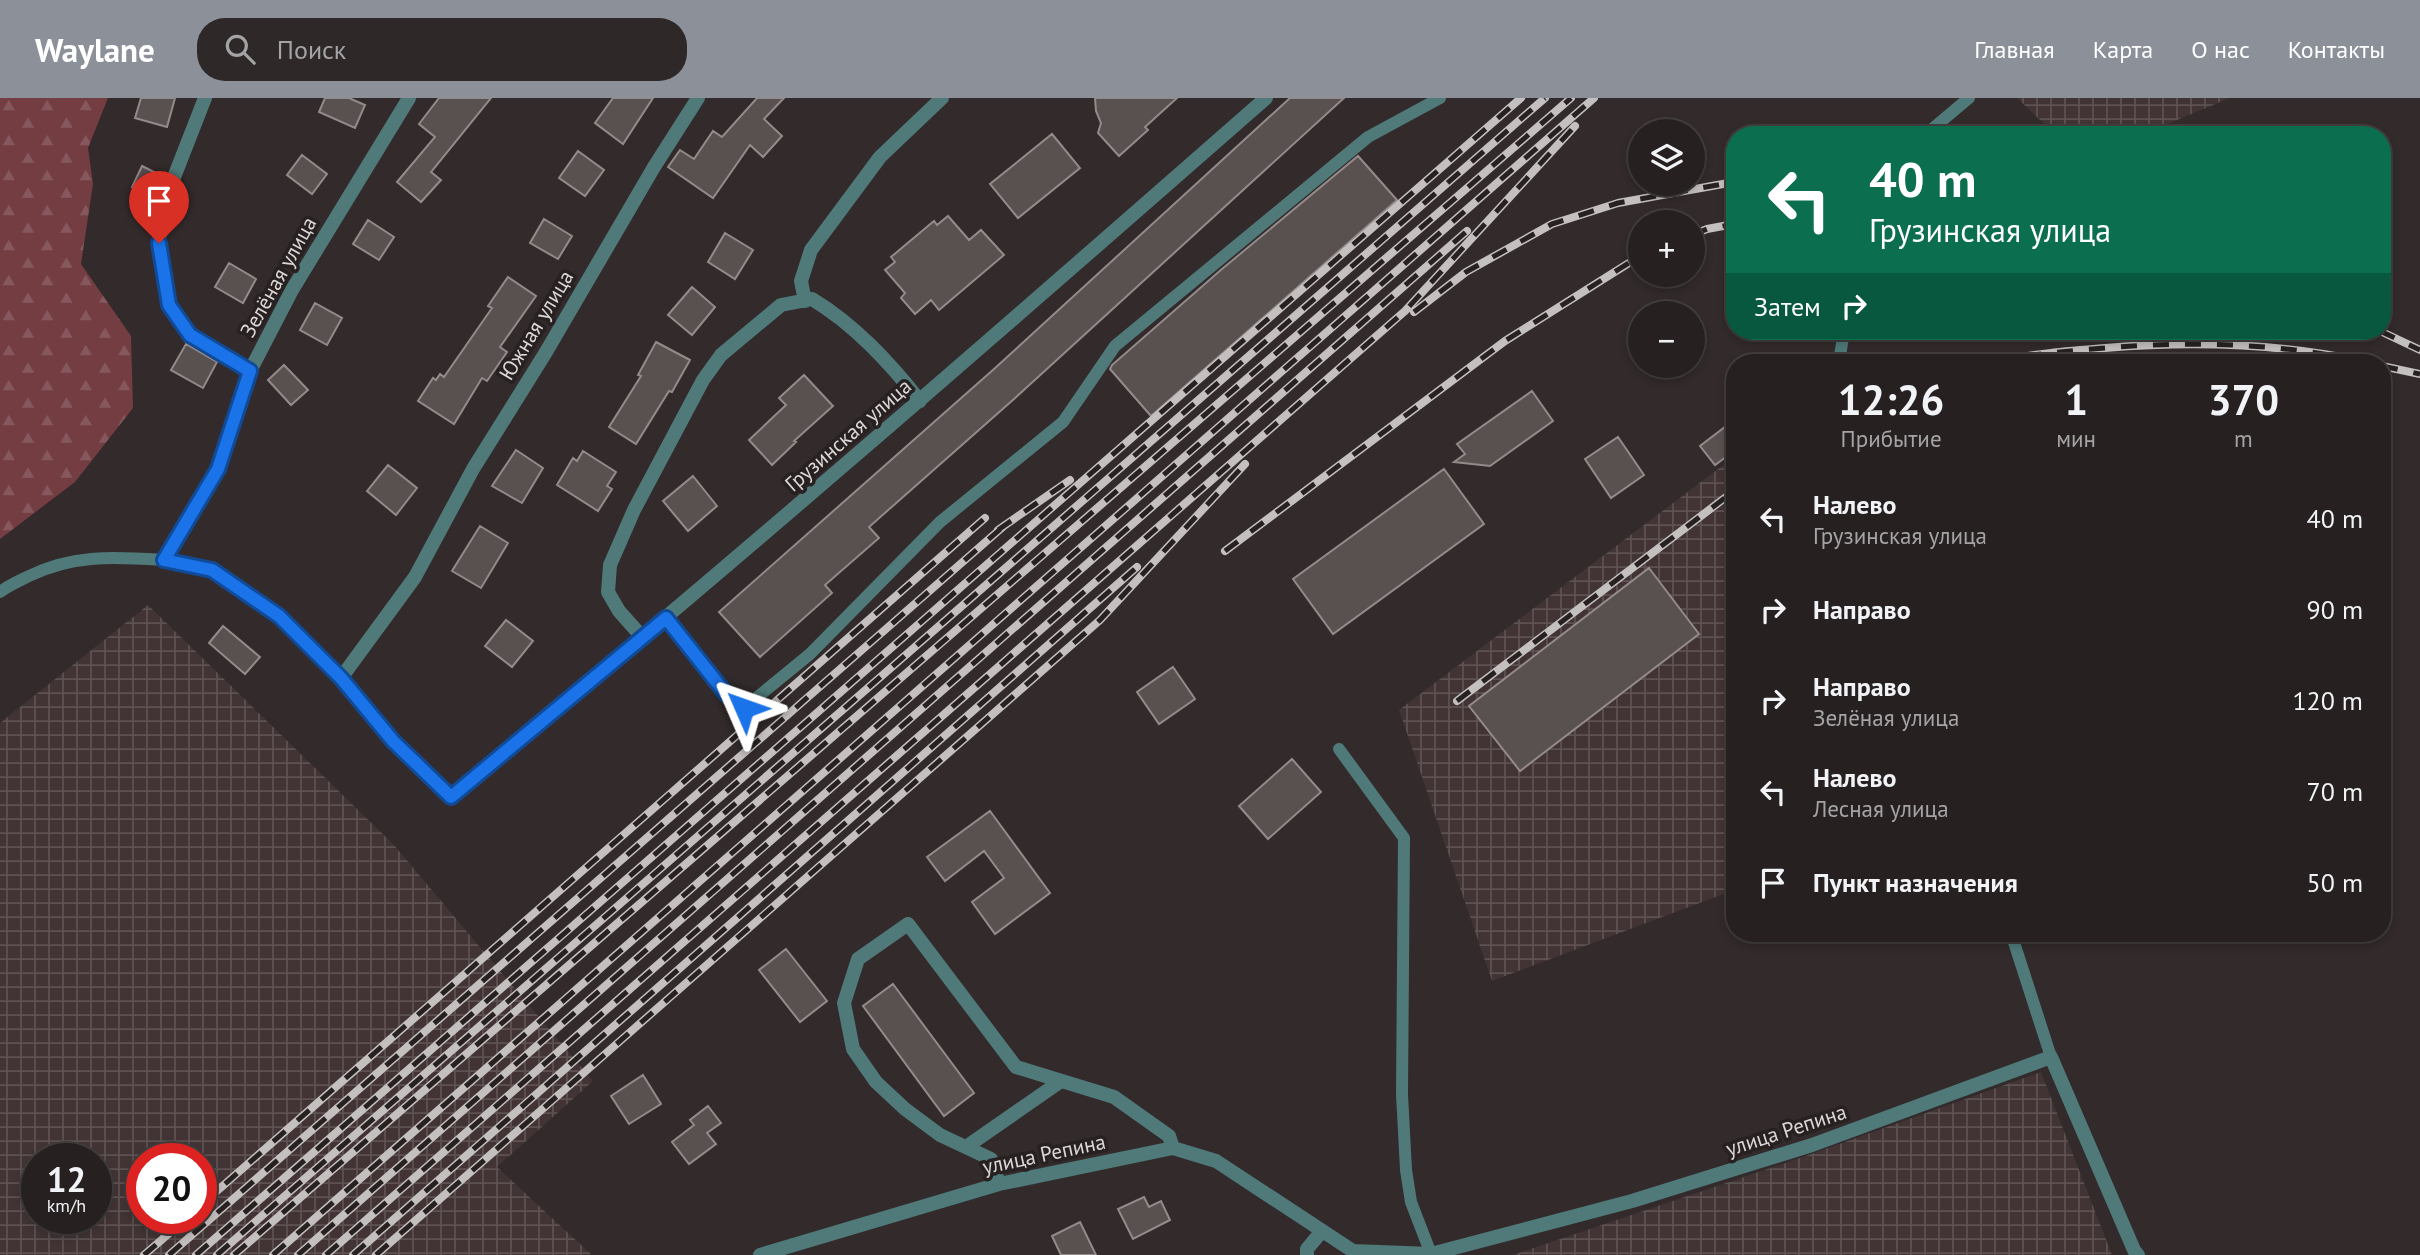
<!DOCTYPE html>
<html lang="ru">
<meta charset="utf-8">
<style>
:root{--surface:#262020;--page:#2e2829;--text:#f1f3f6;--muted:#a4a3a5;--line:#423e3e;--accent:#8c9099}
body{margin:0;font-family:"PT Sans",sans-serif;background:var(--page);color:var(--text);height:100vh;display:flex;flex-direction:column;font-size:26px;white-space:nowrap}
*{box-sizing:border-box;margin:0}
p{font-size:23px;color:var(--muted)}
.icon{flex:none;width:38px;height:38px;fill:none;stroke:currentColor;stroke-width:2;stroke-linecap:round;stroke-linejoin:round}
.map{position:relative;flex:1;overflow:hidden}
.details{position:absolute;left:1726px;top:256px;width:665px;height:588px;display:flex;flex-direction:column;background:var(--surface);border-radius:28px;box-shadow:0 4px 10px #0003,0 0 0 2px var(--line)}
.details>*{flex:none}
.banner{position:absolute;left:1726px;top:28px;width:665px;height:214px;border-radius:28px;box-shadow:0 4px 10px #0003,0 0 0 2px var(--line);background:#0b6e4f;color:#fff;overflow:hidden}
.controls{position:absolute;left:1628px;top:21px;display:grid;gap:14px}
.controls a{display:grid;place-items:center;width:77px;height:77px;border-radius:50%;background:var(--surface);box-shadow:0 4px 10px #0003,0 0 0 2px var(--line);font-size:35px}
.speed{position:absolute;left:21px;top:1045px;display:flex;gap:14px;font-size:35px;font-weight:700;text-align:center}
.speed>*{display:grid;place-content:center;width:91px;height:91px;border-radius:50%;background:var(--surface);box-shadow:0 4px 10px #0003,0 0 0 2px var(--line);line-height:1}
.speed small{font-size:18px;font-weight:400}
.speed .limit{border:10px solid #d22;background:#fff;color:#111}
.pin{position:absolute;display:grid;place-items:center;width:60px;height:60px;color:#fff;margin:-72px -30px;border-radius:50% 50% 50% 0;rotate:-45deg;box-shadow:0 0 7px #0007}
.pin .icon{rotate:45deg}
.me{position:absolute;width:77px;margin:-38px;rotate:313deg;stroke-linejoin:round;filter:drop-shadow(0 0 5px #0008)}
.turn{display:flex;align-items:center;gap:24px;height:147px;padding:0 28px;font-size:32px}
.turn .icon{width:91px;height:91px;stroke-width:2.5}
.turn b{display:block;font-size:49px;line-height:60px}
.then{display:flex;align-items:center;height:66px;padding:0 28px;background:#0003;gap:14px;font-size:26px}
.eta{display:flex;justify-content:space-evenly;align-items:center;height:119px;text-align:center}
.eta b{font-size:42px;font-weight:700;line-height:49px}
ul{padding:0;list-style:none}
li{display:flex;align-items:center;gap:21px;height:91px;padding:0 28px}
li div{flex:1}
li b{display:block;font-size:26px}
li em{font-style:normal}
header{display:flex;align-items:center;gap:42px;box-sizing:border-box;height:98px;padding:0 35px;background:var(--accent);color:#fff}
header strong{font-size:33px}
nav{display:flex;gap:38px;margin-inline-start:auto;font-size:24px}
.search{width:490px;height:63px;background:var(--page);display:flex;align-items:center;gap:18px;box-sizing:border-box;padding:0 24px;border-radius:28px;color:var(--muted);font-size:26px}
.map>svg:first-child{display:block}
.industrial{fill:url(#industrial-grid);fill-rule:evenodd}
.forest{fill:url(#forest-firs)}
.building{fill:#595050;stroke:#948a8b;stroke-width:2}
.lines{fill:none;stroke-linecap:round;stroke-linejoin:round}
.lane{stroke:#4f7a79;stroke-width:12}
.street{stroke:#4f7a79;stroke-width:14}
.rail-casing{stroke:#c5c0c0;stroke-width:8}
.rail{stroke:#282121;stroke-width:5;stroke-dasharray:16;stroke-linecap:butt}
.route-casing{stroke:#114b97;stroke-width:18}
.route{stroke:#1a73e8;stroke-width:12}
.labels{text-anchor:middle;dominant-baseline:central;stroke-width:7;stroke-linejoin:round;paint-order:stroke}
.street-label{font-size:21px;fill:#ddd8d8;stroke:#282121}
</style>
<header>
<strong>Waylane</strong>
<div class="search"><svg class="icon" aria-label="search" viewBox="0 0 24 24"><circle cx="10" cy="10" r="6"/><path d="M15 15l6 6"/></svg>Поиск</div>
<nav><a>Главная</a><a>Карта</a><a>О нас</a><a>Контакты</a></nav>
</header>
<div class="map">
<svg width="2420" height="1157" viewBox="0 0 2420 1157">
<defs>
<pattern id="industrial-grid" width="8" height="8" patternUnits="userSpaceOnUse" patternTransform="scale(1.75)"><rect width="8" height="8" fill="#423435"/><path d="M0 4h8M4 0v8" fill="none" stroke="#5d5152"/></pattern>
<pattern id="forest-firs" width="22" height="20" patternUnits="userSpaceOnUse" patternTransform="scale(1.75)"><rect width="22" height="20" fill="#733d42"/><path d="M5 1l3.5 6h-7zM16 11l3.5 6h-7z" fill="#86585d"/></pattern>
</defs>
<rect width="100%" height="100%" fill="#322a2b"/>
<path class="industrial" d="M2017,0H2230L2141,37H2056Z
M1734,359V792L1492,883L1399,612Z
M148,507L393,746L593,983L497,1069L592,1157H0V625ZM37,1060H96V1120H37ZM142,1060H201V1120H142Z
M2041,974L2112,1157H1513L1800,1060Z"/>
<path class="forest" d="M0,0H108L88,50L93,86L81,166L131,238L133,310L75,384L0,441Z"/>
<path class="building" d="M141,0H175L167,29L135,20Z
M325,0H349L365,7L355,30L319,14Z
M439,0H491L431,74L441,82L421,104L397,84L435,39L419,26Z
M613,0H653L623,46L595,25Z
M757,0H784L764,21L782,38L763,59L750,47L713,100L668,69L680,52L694,61L713,33L722,39Z
M1095,0H1177L1145,29L1148,32L1119,58L1098,35L1101,25L1096,13Z
M1290,0H1344L1014,301L869,429L879,440L825,487L832,495L760,559L719,514L994,271Z
M1052,36L1080,70L1018,120L990,86Z
M578,53L604,72L585,98L559,80Z
M302,57L327,76L312,96L287,77Z
M1358,58L1397,102L1151,318L1110,271L1112,267L1222,171Z
M142,68L164,79L155,101L132,89Z
M948,118L969,142L981,132L1004,157L939,212L931,202L915,216L901,200L905,195L885,172L895,164L891,159L934,123L937,127Z
M544,121L572,138L558,161L530,145Z
M368,122L394,139L379,162L353,146Z
M725,135L753,152L735,181L708,164Z
M229,165L256,181L243,205L215,189Z
M508,179L536,198L500,249L507,254L487,283L482,280L454,326L418,303L433,280L436,282L440,276L444,279L492,210L488,208Z
M692,189L715,209L692,237L668,217Z
M315,205L342,220L327,247L300,232Z
M656,244L690,262L672,294L669,293L636,346L609,329L641,278L638,277Z
M186,246L217,264L203,290L171,272Z
M284,267L308,292L291,307L268,282Z
M804,277L833,308L794,343L796,344L772,367L749,342L786,307L779,300Z
M1532,293L1553,323L1490,368L1454,364L1465,356L1457,346Z
M1734,322V353L1715,367L1700,348Z
M1618,339L1644,377L1611,400L1585,361Z
M516,352L543,370L522,405L492,388Z
M583,353L616,374L607,388L612,391L598,413L557,387L573,360L577,363Z
M388,367L417,390L396,417L367,393Z
M1444,371L1484,426L1333,536L1293,481Z
M693,378L717,408L688,433L663,403Z
M480,428L508,445L481,490L452,473Z
M1649,470L1699,536L1520,673L1469,608Z
M506,522L533,543L512,569L485,548Z
M223,528L260,559L245,576L209,545Z
M1173,569L1195,601L1159,626L1137,594Z
M1292,661L1321,694L1268,741L1239,708Z
M990,713L1050,795L995,836L972,804L1004,780L984,753L945,783L927,759Z
M786,851L827,903L800,924L759,872Z
M893,886L974,995L944,1018L863,908Z
M643,977L661,1006L629,1026L611,998Z
M708,1008L721,1025L707,1035L716,1046L689,1066L672,1044L694,1027L690,1022Z
M1144,1099L1149,1109L1161,1103L1170,1122L1133,1141L1118,1111Z
M1080,1124L1096,1157H1061L1052,1138Z"/>
<g class="lines">
<path class="lane" d="M1925,37L1969,0
M1839,264L1844,233
M0,494C9,487 19,483 29,478C74,456 115,459 164,462
M666,520L726,595L744,610L810,556L940,424L1063,324L1115,248L1368,39L1440,0
M1339,651L1404,740L1402,996L1406,1072L1411,1104L1431,1156
M2011,835L2051,959"/>
<path class="street" d="M205,0L162,110L159,144L169,207L190,237L250,273
M409,0L292,192L250,273L218,371L164,462L212,472L279,518L341,580L393,643L451,699C727,471 997,236 1266,0
M805,203L801,183L811,152L880,59L942,0
M643,540L619,513L608,494L610,467L634,412L703,282L721,257L781,207L812,201C855,227 889,264 920,303
M341,580L415,479L473,371L546,254L654,69L698,0
M966,1049L1061,983
M999,1086L991,1061L940,1037L905,1011L876,984L853,951L844,905L858,861L908,826L1016,969L1114,999L1169,1038L1173,1050
M760,1157L999,1086L1173,1050L1216,1063L1353,1153L1431,1156L1632,1103L1812,1047L2051,959L2134,1152L2138,1157
M1307,1157V1151L1322,1133"/>
<g class="rail-casing">
<path id="rail" d="M1692,137L1707,131L1734,126
M1414,214L1466,174L1552,126L1618,105L1734,84
M2380,233L2420,252
M1994,264C2031,256 2067,253 2105,250C2192,243 2281,245 2366,264
M2382,268L2420,276
M998,432L1070,382
M1225,453L1505,243L1640,158
M1457,603L1734,393
M201,1107L985,420
M144,1157L187,1120
M169,1157L1005,427
M196,1157L1521,0
M217,1157L1545,0
M234,1157L1571,0
M273,1157L1594,0
M298,1157L1467,133
M326,1157L1405,213L1575,28
M353,1157L1137,469
M376,1157L1100,522L1245,366"/>
</g>
<use href="#rail" class="rail"/>
</g>
<g class="lines">
<g class="route-casing">
<path id="route" d="M159,145L169,207L190,237L250,273L218,371L164,462L212,472L279,518L341,580L393,643L451,699L666,520L726,596L744,610"/>
</g>
<use href="#route" class="route"/>
</g>
<g class="labels">
<g class="street-label">
<text transform="translate(278 179) rotate(-61)">Зелёная улица</text>
<text transform="translate(536 227) rotate(-59)">Южная улица</text>
<text transform="translate(848 337) rotate(-41)">Грузинская улица</text>
<text transform="translate(1786 1032) rotate(-18)">улица Репина</text>
<text transform="translate(1044 1056) rotate(-12)">улица Репина</text>
</g>
</g>
</svg>
<div class="controls">
<a><svg class="icon" aria-label="layers" viewBox="0 0 24 24"><path d="M12 4l9 5-9 5-9-5zM3 14l9 5 9-5"/></svg></a>
<a>+</a>
<a>−</a>
</div>
<div class="speed"><div>12<small>km/h</small></div><div class="limit">20</div></div>
<div class="pin" style="left:159px;top:145px;background:#d93025"><svg class="icon" aria-label="arrive" viewBox="0 0 24 24"><path d="M6 21V4h12l-3 4 3 4H6"/></svg></div>
<svg class="me" style="left:744px;top:610px" viewBox="-20 -20 40 40"><path d="M0-17L14 15 0 8-14 15z" fill="#1a73e8" stroke="#fff" stroke-width="4"/></svg>
<div class="banner">
<div class="turn"><svg class="icon" aria-label="left" viewBox="0 0 24 24"><path d="M17 20v-9H6M10 6l-5 5 5 5"/></svg><div><b>40 m</b>Грузинская улица</div></div>
<div class="then">Затем<svg class="icon" aria-label="right" viewBox="0 0 24 24"><path d="M7 20v-9h11M14 6l5 5-5 5"/></svg></div>
</div>
<section class="details">
<div class="eta">
<div><b>12:26</b><p>Прибытие</p></div>
<div><b>1</b><p>мин</p></div>
<div><b>370</b><p>m</p></div>
</div>
<ul>
<li><svg class="icon" aria-label="left" viewBox="0 0 24 24"><path d="M17 20v-9H6M10 6l-5 5 5 5"/></svg><div><b>Налево</b><p>Грузинская улица</p></div><em>40 m</em></li>
<li><svg class="icon" aria-label="right" viewBox="0 0 24 24"><path d="M7 20v-9h11M14 6l5 5-5 5"/></svg><div><b>Направо</b></div><em>90 m</em></li>
<li><svg class="icon" aria-label="right" viewBox="0 0 24 24"><path d="M7 20v-9h11M14 6l5 5-5 5"/></svg><div><b>Направо</b><p>Зелёная улица</p></div><em>120 m</em></li>
<li><svg class="icon" aria-label="left" viewBox="0 0 24 24"><path d="M17 20v-9H6M10 6l-5 5 5 5"/></svg><div><b>Налево</b><p>Лесная улица</p></div><em>70 m</em></li>
<li><svg class="icon" aria-label="arrive" viewBox="0 0 24 24"><path d="M6 21V4h12l-3 4 3 4H6"/></svg><div><b>Пункт назначения</b></div><em>50 m</em></li>
</ul>
</section>
</div>
